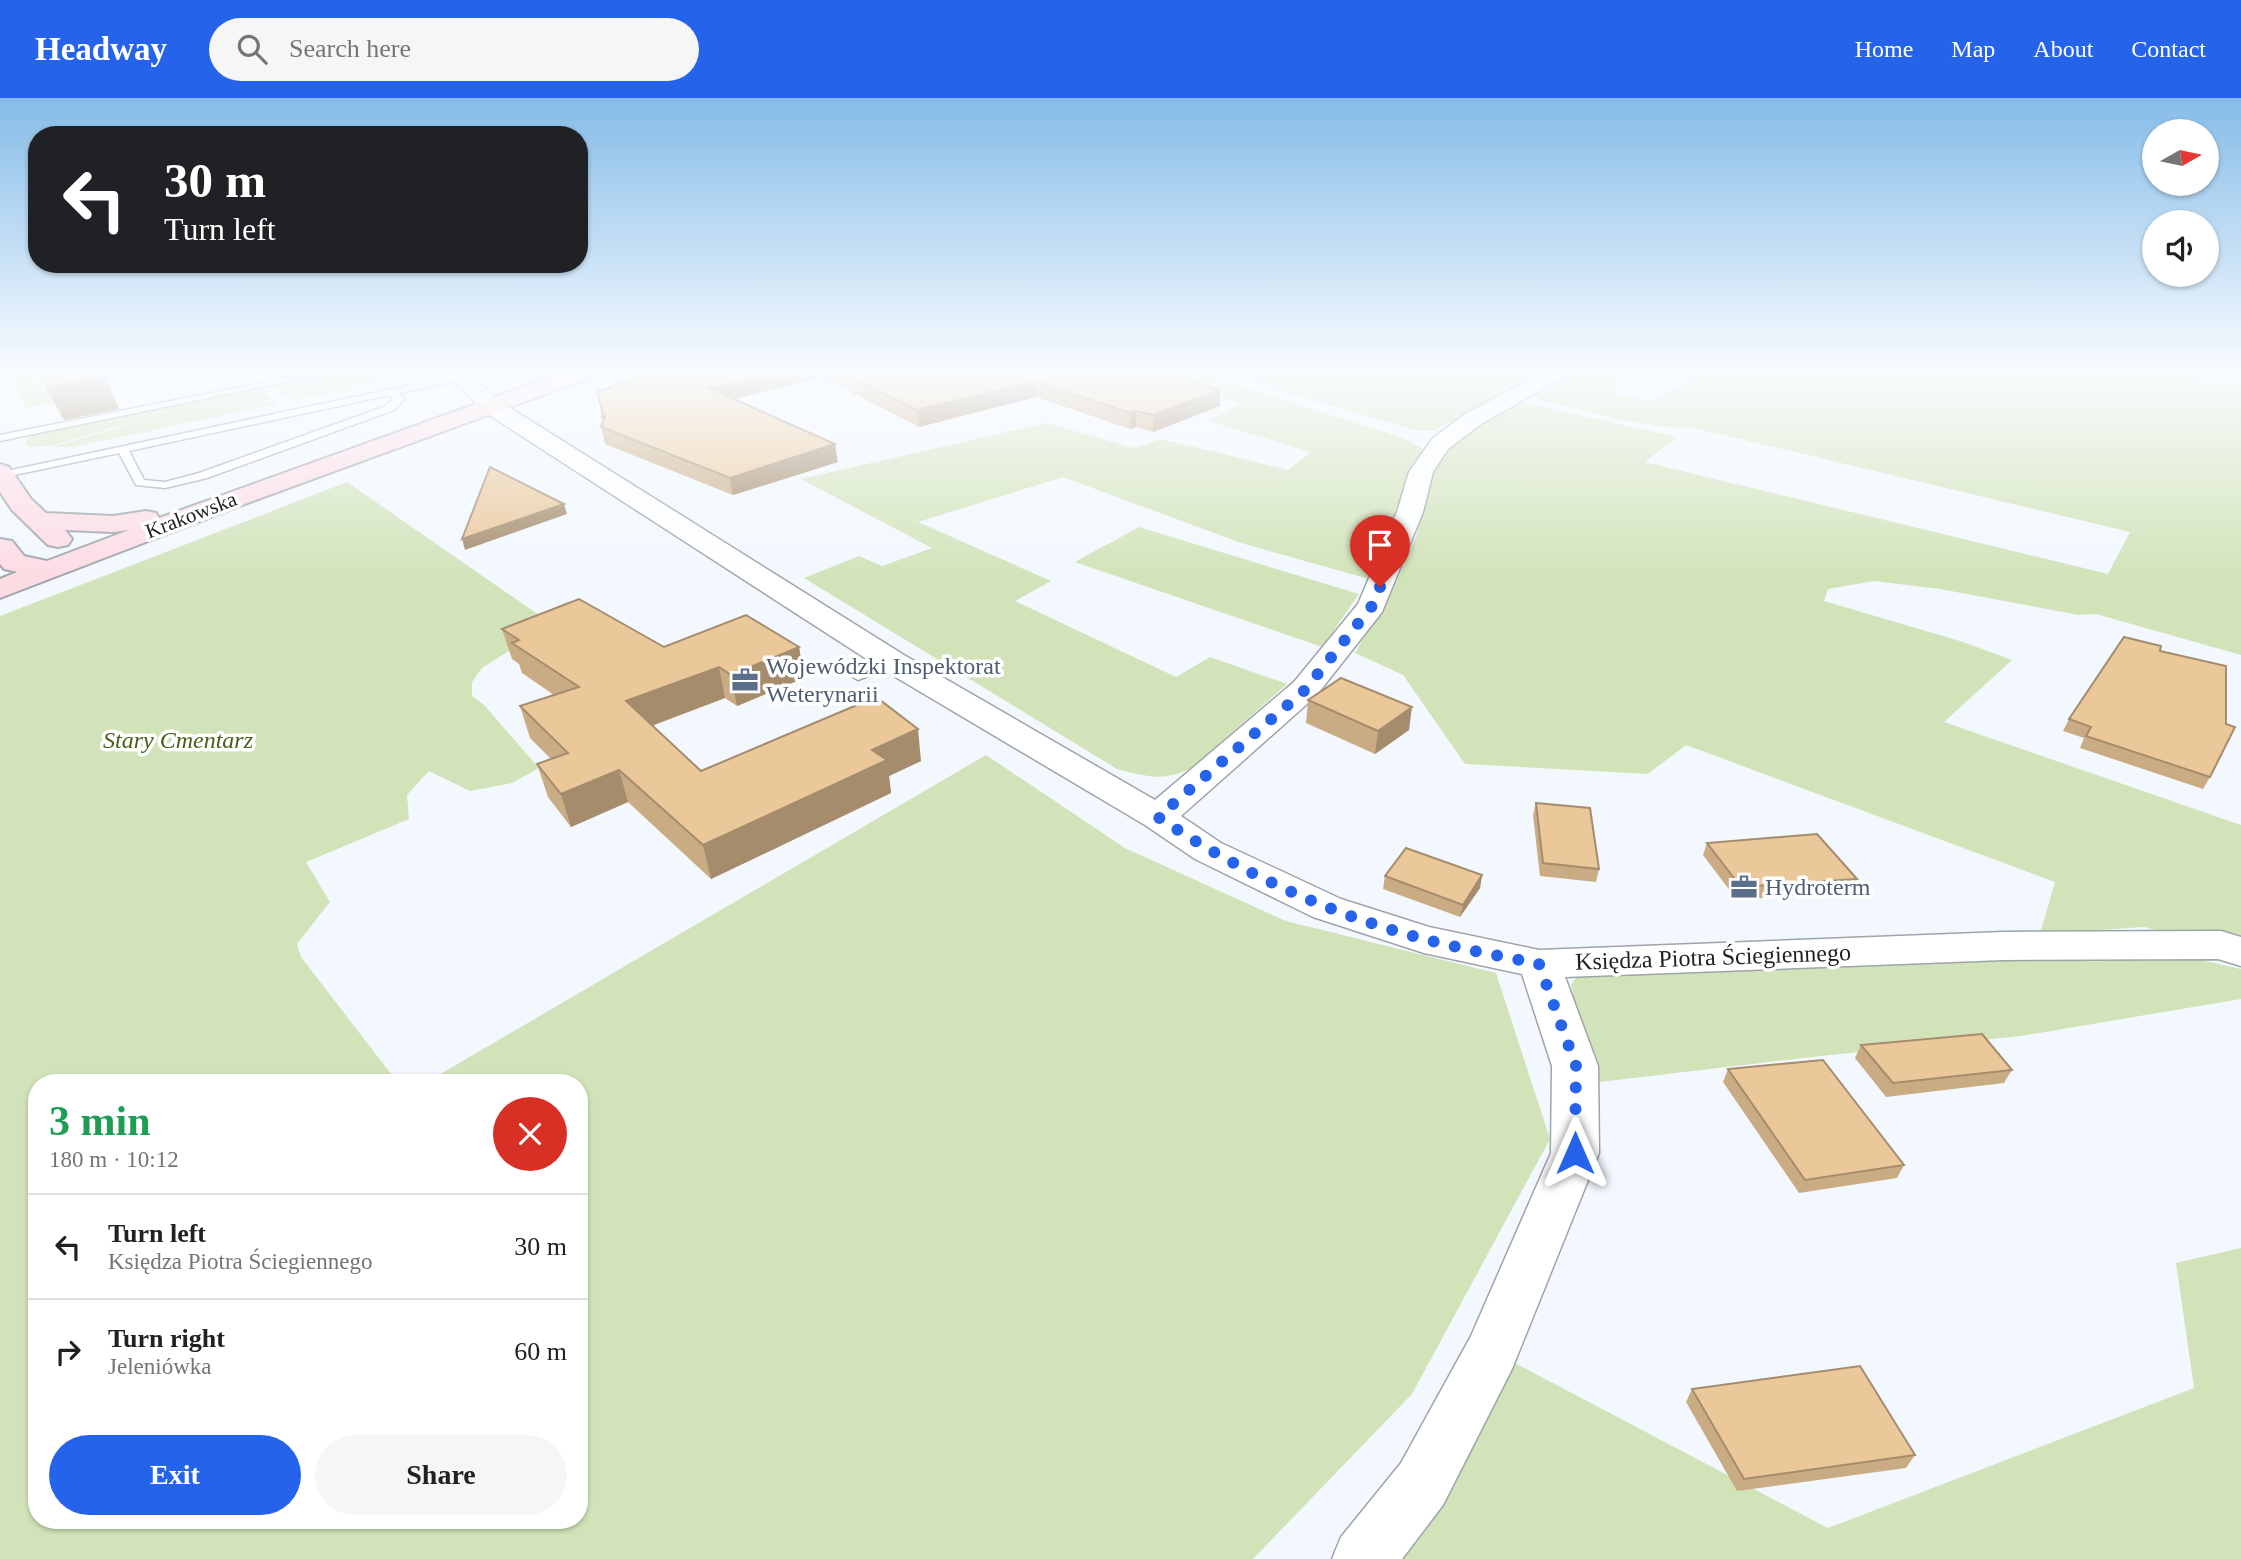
<!DOCTYPE html>
<meta charset="utf-8">
<style>
:root{--surface:#fff;--page:#f6f6f6;--text:#202124;--muted:#757577;--line:#e0e0e0;--accent:#2563eb}
body{margin:0;font-family:Georgia,serif;background:var(--page);color:var(--text);height:100vh;display:flex;flex-direction:column;font-size:26px;white-space:nowrap}
*{box-sizing:border-box;margin:0}
p{font-size:23px;color:var(--muted)}
.icon{flex:none;width:38px;height:38px;fill:none;stroke:currentColor;stroke-width:2;stroke-linecap:round;stroke-linejoin:round}
.map{position:relative;flex:1;overflow:hidden}
.drawer{position:absolute;left:28px;top:976px;width:560px;height:455px;display:flex;flex-direction:column;background:var(--surface);border-radius:28px;box-shadow:0 2px 5px #0004}
.drawer>*{flex:none}
.top-card{position:absolute;left:28px;top:28px;width:560px;height:147px;border-radius:28px;box-shadow:0 2px 5px #0004;background:#202124;color:#fff;overflow:hidden}
.needle{width:46px;rotate:81deg}
.tools{position:absolute;left:2142px;top:21px;display:grid;gap:14px}
.tools a{display:grid;place-items:center;width:77px;height:77px;border-radius:50%;background:var(--surface);box-shadow:0 2px 5px #0004;font-size:35px}
.pin{position:absolute;display:grid;place-items:center;width:60px;height:60px;color:#fff;margin:-72px -30px;border-radius:50% 50% 50% 0;rotate:-45deg;box-shadow:0 0 7px #0007}
.pin .icon{rotate:45deg}
.me{position:absolute;width:77px;margin:-38px;rotate:0deg;stroke-linejoin:round;filter:drop-shadow(0 0 5px #0008)}
.turn{display:flex;align-items:center;gap:24px;height:147px;padding:0 21px;font-size:32px}
.turn .icon{width:91px;height:91px;stroke-width:2.5}
.turn b{display:block;font-size:49px;line-height:60px}
.round{display:grid;place-items:center;flex:none;width:74px;height:74px;border-radius:37px;background:var(--page)}
.headline{display:flex;align-items:center;justify-content:space-between;height:119px;padding:0 21px}
h1{font-size:42px;font-weight:700;line-height:52px;color:#1e9e55}
.cta{display:flex;gap:14px;margin-top:auto;padding:14px 21px}
.cta a{flex:1;height:80px;border-radius:42px;background:var(--accent);color:#fff;font-size:28px;font-weight:700;line-height:80px;text-align:center}
.cta a+a{background:var(--page);color:var(--text)}
ul{padding:0;list-style:none}
li{display:flex;align-items:center;gap:21px;height:105px;padding:0 21px;border-top:2px solid var(--line)}
li div{flex:1}
li b{display:block;font-size:26px}
li em{font-style:normal}
header{display:flex;align-items:center;gap:42px;box-sizing:border-box;height:98px;padding:0 35px;background:var(--accent);color:#fff}
header strong{font-size:33px}
nav{display:flex;gap:38px;margin-inline-start:auto;font-size:24px}
.search{width:490px;height:63px;background:var(--page);display:flex;align-items:center;gap:18px;box-sizing:border-box;padding:0 24px;border-radius:38px;color:var(--muted);font-size:26px}
.map>svg:first-child{display:block}
.green{fill:#d2e3b9}
.lines{fill:none;stroke-linecap:round;stroke-linejoin:round}
.lane-casing{stroke:#9fa4aa;stroke-width:3}
.street-casing{stroke:#9fa4aa;stroke-width:3}
.secondary-casing{stroke:#9fa4aa;stroke-width:4}
.lane{fill:#fff;fill-rule:evenodd}
.street{fill:#fff;fill-rule:evenodd}
.secondary{fill:#fddce4;fill-rule:evenodd}
.wall{fill:#caac84}
.shaded-wall{fill:#a48c6c}
.building{fill:#ebc89a;stroke:#a48c6c;stroke-width:2}
.route{stroke:#2563eb;stroke-width:12;stroke-dasharray:0 21.6}
.labels{text-anchor:middle;dominant-baseline:central;stroke-width:7;stroke-linejoin:round;paint-order:stroke}
.far-street-label{font-size:21px;fill:#1e2022;stroke:#fff}
.service-label{font-size:24px;fill:#4e5e75;stroke:#fff;text-anchor:start}
.park-label{font-size:24px;font-style:italic;fill:#495f15;stroke:#fff}
.street-label{font-size:24px;fill:#1e2022;stroke:#fff}
</style>
<header>
<strong>Headway</strong>
<div class="search"><svg class="icon" aria-label="search" viewBox="0 0 24 24"><circle cx="10" cy="10" r="6"/><path d="M15 15l6 6"/></svg>Search here</div>
<nav><a>Home</a><a>Map</a><a>About</a><a>Contact</a></nav>
</header>
<div class="map">
<svg width="2241" height="1461" viewBox="0 0 2241 1461">
<rect width="100%" height="100%" fill="#f2f8fe"/>
<path class="green" d="M8,275H33L52,305L27,310Z
M336,275H406L397,281L291,303L287,300L304,298L285,299L275,287Z
M1145,275H1200L1405,341L1423,351L1369,481L1241,445L1063,379L918,424L1051,483L1015,503L1176,579L1210,559L1287,586L1193,669C1165,684 1147,679 1117,671L804,480L859,458L882,468L932,450L801,381L1047,325L1134,350L1162,341L1288,372L1311,354L1208,323L1241,306L1136,278Z
M1219,275H1549L1433,333H1418Z
M1570,275H1628L1610,294L1652,303L1698,275H1742L1758,278L1762,275H2201L2200,281L2241,287V557L2096,516L2079,517L1940,491L1874,483L1828,491L1824,503L1960,543L2012,562L1944,624L2241,727V854L2144,829L2040,836L2055,784L1686,647L1648,676L1465,666L1403,577L1355,555L1396,484L1416,438L1425,404L1428,377L1462,337L1510,308L1525,305L1677,339L1645,364L2108,476L2130,434L1690,329C1656,334 1581,311 1544,303L1530,296Z
M261,290L273,301L243,312L273,303L277,306L73,349H51L129,327C97,330 62,350 30,349L26,345L27,340L35,335Z
M347,384L539,517L569,503L553,533L515,549L482,570L472,584V598L484,607L539,670L512,685L470,693L429,673L407,697L409,721L306,764L330,804L297,846L301,859L398,985H37V1423H579V985H425L986,657L1125,750L1286,823L1496,875L1550,1041L1412,1296L1253,1461H0V518Z
M1139,429L1359,496L1322,549L1075,464Z
M2170,855L2241,871V901L2021,938L1830,957L1591,985L1571,887L1579,876Z
M2241,1150V1461H1355L1492,1253L1828,1430L2194,1290L2176,1165Z"/>
<g class="lines">
<g class="lane-casing">
<path id="lane" d="M311,275H329L0,343V337Z
M462,276L467,279L465,281L399,295L404,301L394,312L207,380L165,390L136,387L119,355L0,380L2,374ZM390,297L393,301L386,308L199,375L165,384L144,382L129,353Z
M893,560L900,564L898,567L858,582L851,578Z"/>
</g>
<g class="street-casing">
<path id="street" d="M448,275H469L499,303L904,557L1155,702L1294,584L1358,506L1397,414L1409,374L1432,341L1465,316L1542,275H1567L1564,279L1481,326L1448,351L1433,374L1423,414L1382,514L1316,598L1181,718L1221,745L1341,801L1429,829L1539,852L2003,834L2221,833L2241,839V868L2218,861L2003,862L1565,879L1598,968L1599,1055L1512,1271L1443,1407L1402,1461H1332L1341,1439L1401,1365L1471,1238L1551,1055L1552,968L1522,876L1424,855L1313,819L1195,761L1145,727L882,571L483,313Z"/>
</g>
<g class="secondary-casing">
<path id="secondary" d="M562,275H592L589,280L250,404L0,500V481L17,474L4,471L0,466V441L12,443L24,458L47,463L129,432L113,434L65,432L72,441L68,447L58,449L48,447L12,412L0,394V366L9,369L31,401L46,415L113,418L146,413L156,415L159,420Z"/>
</g>
<use href="#lane" class="lane"/>
<use href="#street" class="street"/>
<use href="#secondary" class="secondary"/>
</g>
<path class="wall" d="M36,275H102L119,311L64,322Z
M650,275H1164L1220,292V308L1153,334L1136,329L1130,331L1036,299L919,329L821,279L734,301L838,364L733,397L605,346L601,329L603,324L602,319V317L597,294Z
M502,531L664,549H799L804,580L737,608L725,600L652,628L701,673L921,663L889,678L891,695L711,781L628,704L571,729L548,699L537,666L551,661L530,640L520,608L554,597L522,575L519,566L512,561Z
M2160,553L2210,679L2203,691L2080,650L2084,640L2063,633L2069,621Z
M1308,602L1409,632L1375,656L1306,625Z
M1536,705L1599,771L1596,784L1540,778L1533,717Z
M1707,745L1857,781L1852,793L1737,802L1703,757Z
M1482,777L1480,790L1460,819L1383,791L1385,778Z
M1861,947L2012,972L2004,985L1886,999L1855,960Z
M1728,971L1904,1067L1897,1080L1799,1095L1723,984Z
M1692,1291L1915,1357L1906,1370L1737,1393L1686,1304Z"/>
<path class="shaded-wall" d="M775,275H821V279L712,307L709,290Z
M105,278L119,311L64,322L48,289Z
M1035,283L1036,299L919,329L917,312Z
M1220,292V308L1153,334V317Z
M1136,313V329L1130,331V315Z
M835,346L838,364L733,397L730,380Z
M564,406L567,416L465,452L462,441Z
M799,549L804,580L737,608L731,577Z
M719,569L725,600L634,634L626,603Z
M1412,609L1409,632L1375,656L1378,633Z
M918,631L921,663L889,678L891,695L711,781L703,747L872,652Z
M619,672L628,704L571,729L561,696Z
M1482,777L1480,790L1460,819L1463,807Z"/>
<path class="building" d="M40,275H102L105,278L48,289Z
M650,275H775L709,290L835,346L730,380L601,329L605,318L602,319L603,315L597,294Z
M841,275H1164L1220,292L1153,317L1136,313L1130,315L1035,283L917,312Z
M490,369L564,406L462,441Z
M579,501L664,549L746,517L799,549L731,577L719,569L626,603L701,673L876,599L918,631L872,652L887,662L703,747L619,672L561,696L537,666L568,655L520,608L579,589L512,545L519,542L502,531Z
M2124,539L2161,548L2160,553L2226,568V626L2235,629L2210,679L2086,638L2091,629L2069,621Z
M1341,580L1412,609L1378,633L1308,602Z
M1536,705L1590,710L1599,771L1543,765Z
M1817,736L1857,781L1741,789L1707,745Z
M1406,750L1482,777L1463,807L1385,778Z
M1982,936L2012,972L1893,985L1861,947Z
M1823,962L1904,1067L1805,1082L1728,971Z
M1860,1268L1915,1357L1744,1381L1692,1291Z"/>
<linearGradient id="sky" x2="0" y2="1"><stop stop-color="#85bce8"/><stop offset="0.57" stop-color="#f9fcff"/><stop offset="1" stop-color="#f9fcff" stop-opacity="0"/></linearGradient>
<rect width="2241" height="479" fill="url(#sky)"/>
<g class="lines">
<path class="route" d="M1380,489L1372,508L1305,592L1158,719C1239,774 1329,816 1424,841C1461,851 1501,858 1539,866L1576,968L1575,1055"/>
</g>
<defs>
<g id="office-bare" transform="scale(2.1)"><path d="M-6-3h4V-5.5h4V-3h4V5H-6ZM-1-4.5V-3h2v-1.5ZM-6 0V1H6V0Z" fill="#5c6f8a" stroke="#fff" stroke-width="2.5" paint-order="stroke"/></g>
</defs>
<g fill-rule="evenodd">
<use href="#office-bare" x="745" y="582"/>
<use href="#office-bare" x="1744" y="789"/>
</g>
<g class="labels">
<g class="far-street-label">
<text transform="translate(191 417) rotate(-21)">Krakowska</text>
</g>
<g class="service-label">
<text x="766" y="568">Wojewódzki Inspektorat<tspan x="766" dy="28">Weterynarii</tspan></text>
<text x="1765" y="789">Hydroterm</text>
</g>
<g class="park-label">
<text x="178" y="642">Stary Cmentarz</text>
</g>
<g class="street-label">
<text transform="translate(1713 859) rotate(-2)">Księdza Piotra Ściegiennego</text>
</g>
</g>
</svg>
<div class="tools">
<a><svg class="needle" viewBox="-14 -14 28 28"><path d="M0-13l5 13h-10z" fill="#e53935"/><path d="M0 13l5-13h-10z" fill="#757577"/></svg></a>
<a><svg class="icon" aria-label="sound" viewBox="0 0 24 24"><path d="M4 9h4l5-4v14l-5-4H4zM17 9q2 3 0 6"/></svg></a>
</div>
<div class="pin" style="left:1380px;top:489px;background:#d93025"><svg class="icon" aria-label="arrive" viewBox="0 0 24 24"><path d="M6 21V4h12l-3 4 3 4H6"/></svg></div>
<svg class="me" style="left:1575px;top:1055px" viewBox="-20 -20 40 40"><path d="M0-17L14 15 0 8-14 15z" fill="#2563eb" stroke="#fff" stroke-width="4"/></svg>
<div class="top-card">
<div class="turn"><svg class="icon" aria-label="left" viewBox="0 0 24 24"><path d="M17 20v-9H6M10 6l-5 5 5 5"/></svg><div><b>30 m</b>Turn left</div></div>
</div>
<section class="drawer">
<div class="headline"><div><h1>3 min</h1><p>180 m · 10:12</p></div><a class="round" style="background:#d93025;color:#fff"><svg class="icon" aria-label="close" viewBox="0 0 24 24"><path d="M6 6l12 12M18 6L6 18"/></svg></a></div>
<ul>
<li><svg class="icon" aria-label="left" viewBox="0 0 24 24"><path d="M17 20v-9H6M10 6l-5 5 5 5"/></svg><div><b>Turn left</b><p>Księdza Piotra Ściegiennego</p></div><em>30 m</em></li>
<li><svg class="icon" aria-label="right" viewBox="0 0 24 24"><path d="M7 20v-9h11M14 6l5 5-5 5"/></svg><div><b>Turn right</b><p>Jeleniówka</p></div><em>60 m</em></li>
</ul>
<div class="cta"><a>Exit</a><a>Share</a></div>
</section>
</div>
